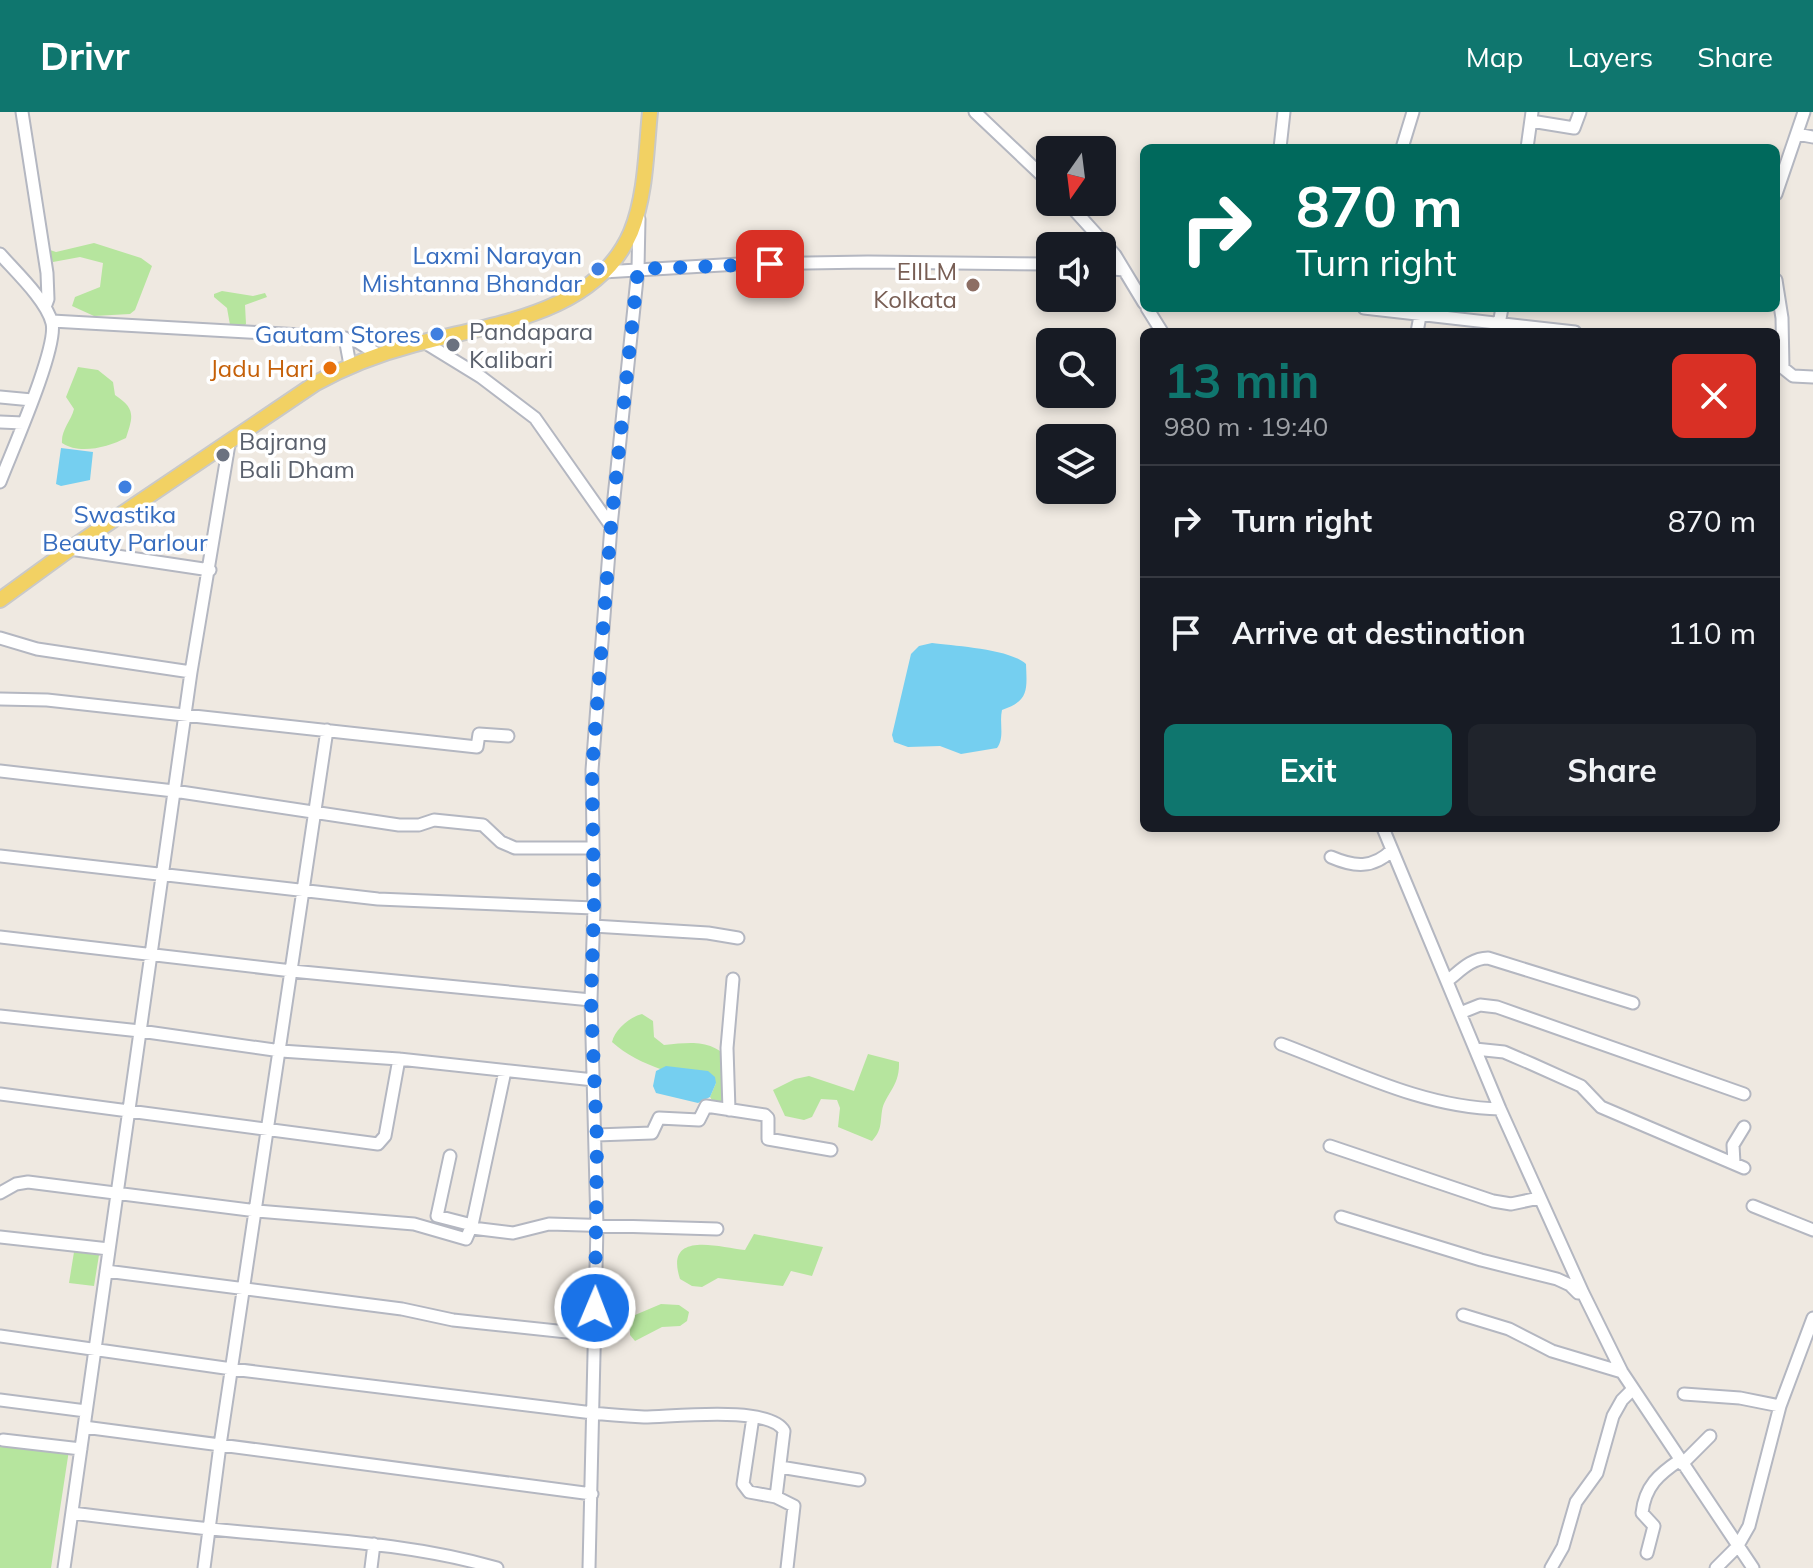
<!DOCTYPE html>
<meta charset="utf-8">
<style>
:root{--surface:#171b24;--page:#20242c;--text:#f1f3f6;--muted:#9ea1a6;--line:#363941;--accent:#0f766e}
body{margin:0;font-family:Mulish,sans-serif;background:var(--page);color:var(--text);height:100vh;display:flex;flex-direction:column;font-size:30px;white-space:nowrap}
*{box-sizing:border-box;margin:0}
p{font-size:26px;color:var(--muted)}
.icon{flex:none;width:44px;height:44px;fill:none;stroke:currentColor;stroke-width:2;stroke-linecap:round;stroke-linejoin:round}
.map{position:relative;flex:1;overflow:hidden}
.side{position:absolute;left:1140px;top:216px;width:640px;height:504px;display:flex;flex-direction:column;background:var(--surface);border-radius:12px;box-shadow:0 4px 12px #0003}
.side>*{flex:none}
.hud{position:absolute;left:1140px;top:32px;width:640px;height:168px;border-radius:12px;box-shadow:0 4px 12px #0003;background:#00695c;color:#fff;overflow:hidden}
.needle{width:52px;rotate:194deg}
.controls{position:absolute;left:1036px;top:24px;display:grid;gap:16px}
.controls a{display:grid;place-items:center;width:80px;height:80px;border-radius:12px;background:var(--surface);box-shadow:0 4px 12px #0003;font-size:40px}
.pin{position:absolute;display:grid;place-items:center;width:68px;height:68px;color:#fff;margin:-34px;border-radius:16px;box-shadow:0 4px 12px #0006}
.me{position:absolute;width:88px;margin:-44px;rotate:1deg;stroke-linejoin:round;filter:drop-shadow(0 0 6px #0008)}
.turn{display:flex;align-items:center;gap:28px;height:168px;padding:0 24px;font-size:36px}
.turn .icon{width:104px;height:104px;stroke-width:2.5}
.turn b{display:block;font-size:56px;line-height:68px}
.round{display:grid;place-items:center;flex:none;width:84px;height:84px;border-radius:12px;background:var(--page)}
.overview{display:flex;align-items:center;justify-content:space-between;height:136px;padding:0 24px}
h1{font-size:48px;font-weight:700;line-height:60px;color:var(--accent)}
.primary-button{display:flex;gap:16px;margin-top:auto;padding:16px 24px}
.primary-button a{flex:1;height:92px;border-radius:12px;background:var(--accent);color:#fff;font-size:32px;font-weight:700;line-height:92px;text-align:center}
.primary-button a+a{background:var(--page);color:var(--text)}
ul{padding:0;list-style:none}
li{display:flex;align-items:center;gap:24px;height:112px;padding:0 24px;border-top:2px solid var(--line)}
li div{flex:1}
li b{display:block;font-size:30px}
li em{font-style:normal}
header{display:flex;align-items:center;gap:48px;box-sizing:border-box;height:112px;padding:0 40px;background:var(--accent);color:#fff}
header strong{font-size:38px}
nav{display:flex;gap:44px;margin-inline-start:auto;font-size:28px}
.map>svg:first-child{display:block}
.green{fill:#b6e59e}
.water{fill:#75cff0}
.lines{fill:none;stroke-linecap:round;stroke-linejoin:round}
.minor-casing{stroke:#b4b7c1;stroke-width:15}
.major-casing{stroke:#c9c9c9;stroke-width:18}
.minor{stroke:#fff;stroke-width:11}
.major{stroke:#f2d163;stroke-width:14}
.route{stroke:#1a73e8;stroke-width:14;stroke-dasharray:0 25.2}
.shop-dot{fill:#3f7fe0;stroke:#fff;stroke-width:3}
.education-dot{fill:#8d6e63;stroke:#fff;stroke-width:3}
.worship-dot{fill:#6b7280;stroke:#fff;stroke-width:3}
.food-dot{fill:#e8710a;stroke:#fff;stroke-width:3}
.labels{text-anchor:middle;dominant-baseline:central;stroke-width:7;stroke-linejoin:round;paint-order:stroke}
.shop-label{font-size:24px;fill:#366cbe;stroke:#fff;text-anchor:end}
.education-label{font-size:24px;fill:#785e54;stroke:#fff;text-anchor:end}
.worship-label{font-size:24px;fill:#5b616d;stroke:#fff;text-anchor:start}
.food-label{font-size:24px;fill:#c56008;stroke:#fff;text-anchor:end}
</style>
<header>
<strong>Drivr</strong>
<nav><a>Map</a><a>Layers</a><a>Share</a></nav>
</header>
<div class="map">
<svg width="1813" height="1456" viewBox="0 0 1813 1456">
<rect width="100%" height="100%" fill="#efe9e1"/>
<path class="green" d="M94,131L141,146L152,154L135,198L130,202L94,204L72,194L75,185L100,175L103,151L80,145L53,150L47,137L56,140Z
M222,179L253,184L265,181L267,185L245,193L246,212L242,216L230,213L227,196L214,185V182Z
M78,255L98,258L113,270L115,283C136,297 133,304 126,326C108,335 80,343 62,331C61,318 71,309 74,297L66,285Z
M642,902L653,909L654,925L664,933C695,930 712,927 735,952V966L727,993L714,991L710,985L716,971C680,964 640,955 612,930C615,917 630,905 642,902Z
M868,942L899,950C900,975 885,982 882,999C880,1012 882,1018 872,1029L838,1015L840,996L837,988L821,987L812,1005L804,1008L785,1004L773,978L795,967L809,964L854,979Z
M754,1122L823,1135L812,1164L791,1159L783,1174L718,1166L702,1175L692,1174L680,1167C664,1118 718,1135 745,1138Z
M74,1140L99,1143L94,1174L69,1171Z
M661,1192L679,1193L689,1200L687,1209L680,1214L662,1215L635,1229L630,1223V1218L624,1214L614,1221L600,1214L602,1202L635,1203Z
M0,1331L69,1338L51,1456H0Z"/>
<path class="water" d="M61,336L93,340L90,368L61,374L56,372Z
M932,531C955,534 1010,537 1026,552C1027,578 1029,589 1002,598C999,611 1005,625 997,636L961,642L940,634L908,635L894,630L892,623L911,542L919,534Z
M666,954L708,959L715,965L716,971L710,985L698,991L656,981L653,974L656,959Z"/>
<g class="lines">
<g class="minor-casing">
<path id="minor" d="M22,0L47,161L48,187L45,195
M975,0L1050,71
M1531,9L1574,16L1580,0
M1797,22L1813,25
M1280,36L1284,0
M1402,36L1413,0
M1527,36L1532,0
M1776,82L1804,0
M1067,90L1115,143L1144,191
M0,142C15,159 47,189 52,211C58,236 11,341 0,370
M1102,156L1124,158
M603,160L739,152L868,150L1050,152
M1776,168L1782,206L1783,256L1793,264L1813,265
M1147,196L1162,220
M1364,196L1575,220
M52,209L336,225L358,230L379,243
M1499,212L1502,196
M1417,220L1420,204
M345,226L350,253
M424,230L481,265L535,306L611,414
M0,285L32,288
M0,310L23,311
M70,437L210,458
M0,526L37,537L191,560
M0,587L47,588L477,635L479,622L508,624
M0,659L174,679L399,713H419L434,708L483,713L501,730L515,736H592
M1383,716L1500,997L1583,1181L1622,1260L1753,1456
M0,744L378,787L594,796
M1331,745C1354,755 1373,757 1392,738
M593,814L708,821L738,826
M0,825L292,859L591,888
M1447,869C1459,860 1471,846 1488,846L1633,891
M1460,901L1480,893L1497,895L1744,982
M0,904L140,919L281,939L399,947L594,968
M1281,932C1351,958 1424,996 1500,997
M1475,937L1504,940L1532,952L1581,974L1601,995L1744,1056
M0,982L378,1032L385,1024L399,947
M729,998L727,936L733,867
M596,1023L652,1021L659,1006L699,1008L706,994L765,1003L768,1006V1027L831,1038
M1330,1034L1493,1089L1511,1092L1539,1086
M450,1044L437,1104L472,1113
M1734,1051L1733,1033L1744,1015
M0,1081L16,1072L28,1070L257,1099L414,1112L466,1127L472,1113L505,959
M1753,1094L1813,1118
M1341,1105L1481,1148L1557,1167L1570,1173L1578,1181H1582
M472,1116L513,1121L549,1112L717,1117
M0,1125L109,1137
M106,1159L402,1197L453,1208L595,1223
M1463,1203L1509,1217L1552,1239L1622,1260
M0,1224L232,1257L593,1301C610,1303 627,1304 644,1305C672,1305 770,1293 784,1319L776,1385
M1684,1282L1740,1286L1780,1294
M0,1288L86,1299
M753,1305L743,1372L749,1380L776,1385L794,1394L787,1456
M84,1315L592,1382
M3,1328L81,1337
M1682,1352L1710,1324
M780,1355L859,1368
M72,1401C128,1408 185,1415 242,1420C328,1428 414,1432 497,1456
M1647,1441L1654,1414L1642,1401C1645,1374 1659,1362 1680,1348
M64,1456L191,560L229,332
M204,1456L220,1333L327,618
M371,1456L374,1432
M589,1456L597,1114L591,888L594,796L592,658L611,414L638,157L639,107
M1551,1456L1563,1435L1576,1390L1597,1361L1613,1304L1622,1288L1632,1278
M1716,1456L1737,1435L1749,1414L1780,1294L1813,1206"/>
</g>
<g class="major-casing">
<path id="major" d="M0,488L70,437L316,271C347,254 378,242 412,233C489,212 595,204 631,120C646,83 646,39 650,0"/>
</g>
<use href="#minor" class="minor"/>
<use href="#major" class="major"/>
</g>
<g class="lines">
<path class="route" d="M595,1196L597,1029L591,888L594,796L592,658L611,414L638,157L770,152"/>
</g>
<g class="shop-dot">
<circle cx="598" cy="157" r="8"/>
<circle cx="437" cy="222" r="8"/>
<circle cx="125" cy="375" r="8"/>
</g>
<circle class="education-dot" cx="973" cy="173" r="8"/>
<g class="worship-dot">
<circle cx="453" cy="233" r="8"/>
<circle cx="223" cy="343" r="8"/>
</g>
<circle class="food-dot" cx="330" cy="256" r="8"/>
<g class="labels">
<g class="shop-label">
<text x="582" y="143">Laxmi Narayan<tspan x="582" dy="28">Mishtanna Bhandar</tspan></text>
<text x="421" y="222">Gautam Stores</text>
<text x="125" y="402" text-anchor="middle">Swastika<tspan x="125" dy="28">Beauty Parlour</tspan></text>
</g>
<g class="education-label">
<text x="957" y="159">EIILM<tspan x="957" dy="28">Kolkata</tspan></text>
</g>
<g class="worship-label">
<text x="469" y="219">Pandapara<tspan x="469" dy="28">Kalibari</tspan></text>
<text x="239" y="329">Bajrang<tspan x="239" dy="28">Bali Dham</tspan></text>
</g>
<g class="food-label">
<text x="314" y="256">Jadu Hari</text>
</g>
</g>
</svg>
<div class="controls">
<a><svg class="needle" viewBox="-14 -14 28 28"><path d="M0-13l5 13h-10z" fill="#e53935"/><path d="M0 13l5-13h-10z" fill="#9ea1a6"/></svg></a>
<a><svg class="icon" aria-label="sound" viewBox="0 0 24 24"><path d="M4 9h4l5-4v14l-5-4H4zM17 9q2 3 0 6"/></svg></a>
<a><svg class="icon" aria-label="search" viewBox="0 0 24 24"><circle cx="10" cy="10" r="6"/><path d="M15 15l6 6"/></svg></a>
<a><svg class="icon" aria-label="layers" viewBox="0 0 24 24"><path d="M12 4l9 5-9 5-9-5zM3 14l9 5 9-5"/></svg></a>
</div>
<div class="pin" style="left:770px;top:152px;background:#d93025"><svg class="icon" aria-label="arrive" viewBox="0 0 24 24"><path d="M6 21V4h12l-3 4 3 4H6"/></svg></div>
<svg class="me" style="left:595px;top:1196px" viewBox="-20 -20 40 40"><circle r="17" fill="#1a73e8" stroke="#fff" stroke-width="3"/><path d="M0-11L8 9 0 5-8 9z" fill="#fff"/></svg>
<div class="hud">
<div class="turn"><svg class="icon" aria-label="right" viewBox="0 0 24 24"><path d="M7 20v-9h11M14 6l5 5-5 5"/></svg><div><b>870 m</b>Turn right</div></div>
</div>
<section class="side">
<div class="overview"><div><h1>13 min</h1><p>980 m · 19:40</p></div><a class="round" style="background:#d93025;color:#fff"><svg class="icon" aria-label="close" viewBox="0 0 24 24"><path d="M6 6l12 12M18 6L6 18"/></svg></a></div>
<ul>
<li><svg class="icon" aria-label="right" viewBox="0 0 24 24"><path d="M7 20v-9h11M14 6l5 5-5 5"/></svg><div><b>Turn right</b></div><em>870 m</em></li>
<li><svg class="icon" aria-label="arrive" viewBox="0 0 24 24"><path d="M6 21V4h12l-3 4 3 4H6"/></svg><div><b>Arrive at destination</b></div><em>110 m</em></li>
</ul>
<div class="primary-button"><a>Exit</a><a>Share</a></div>
</section>
</div>
